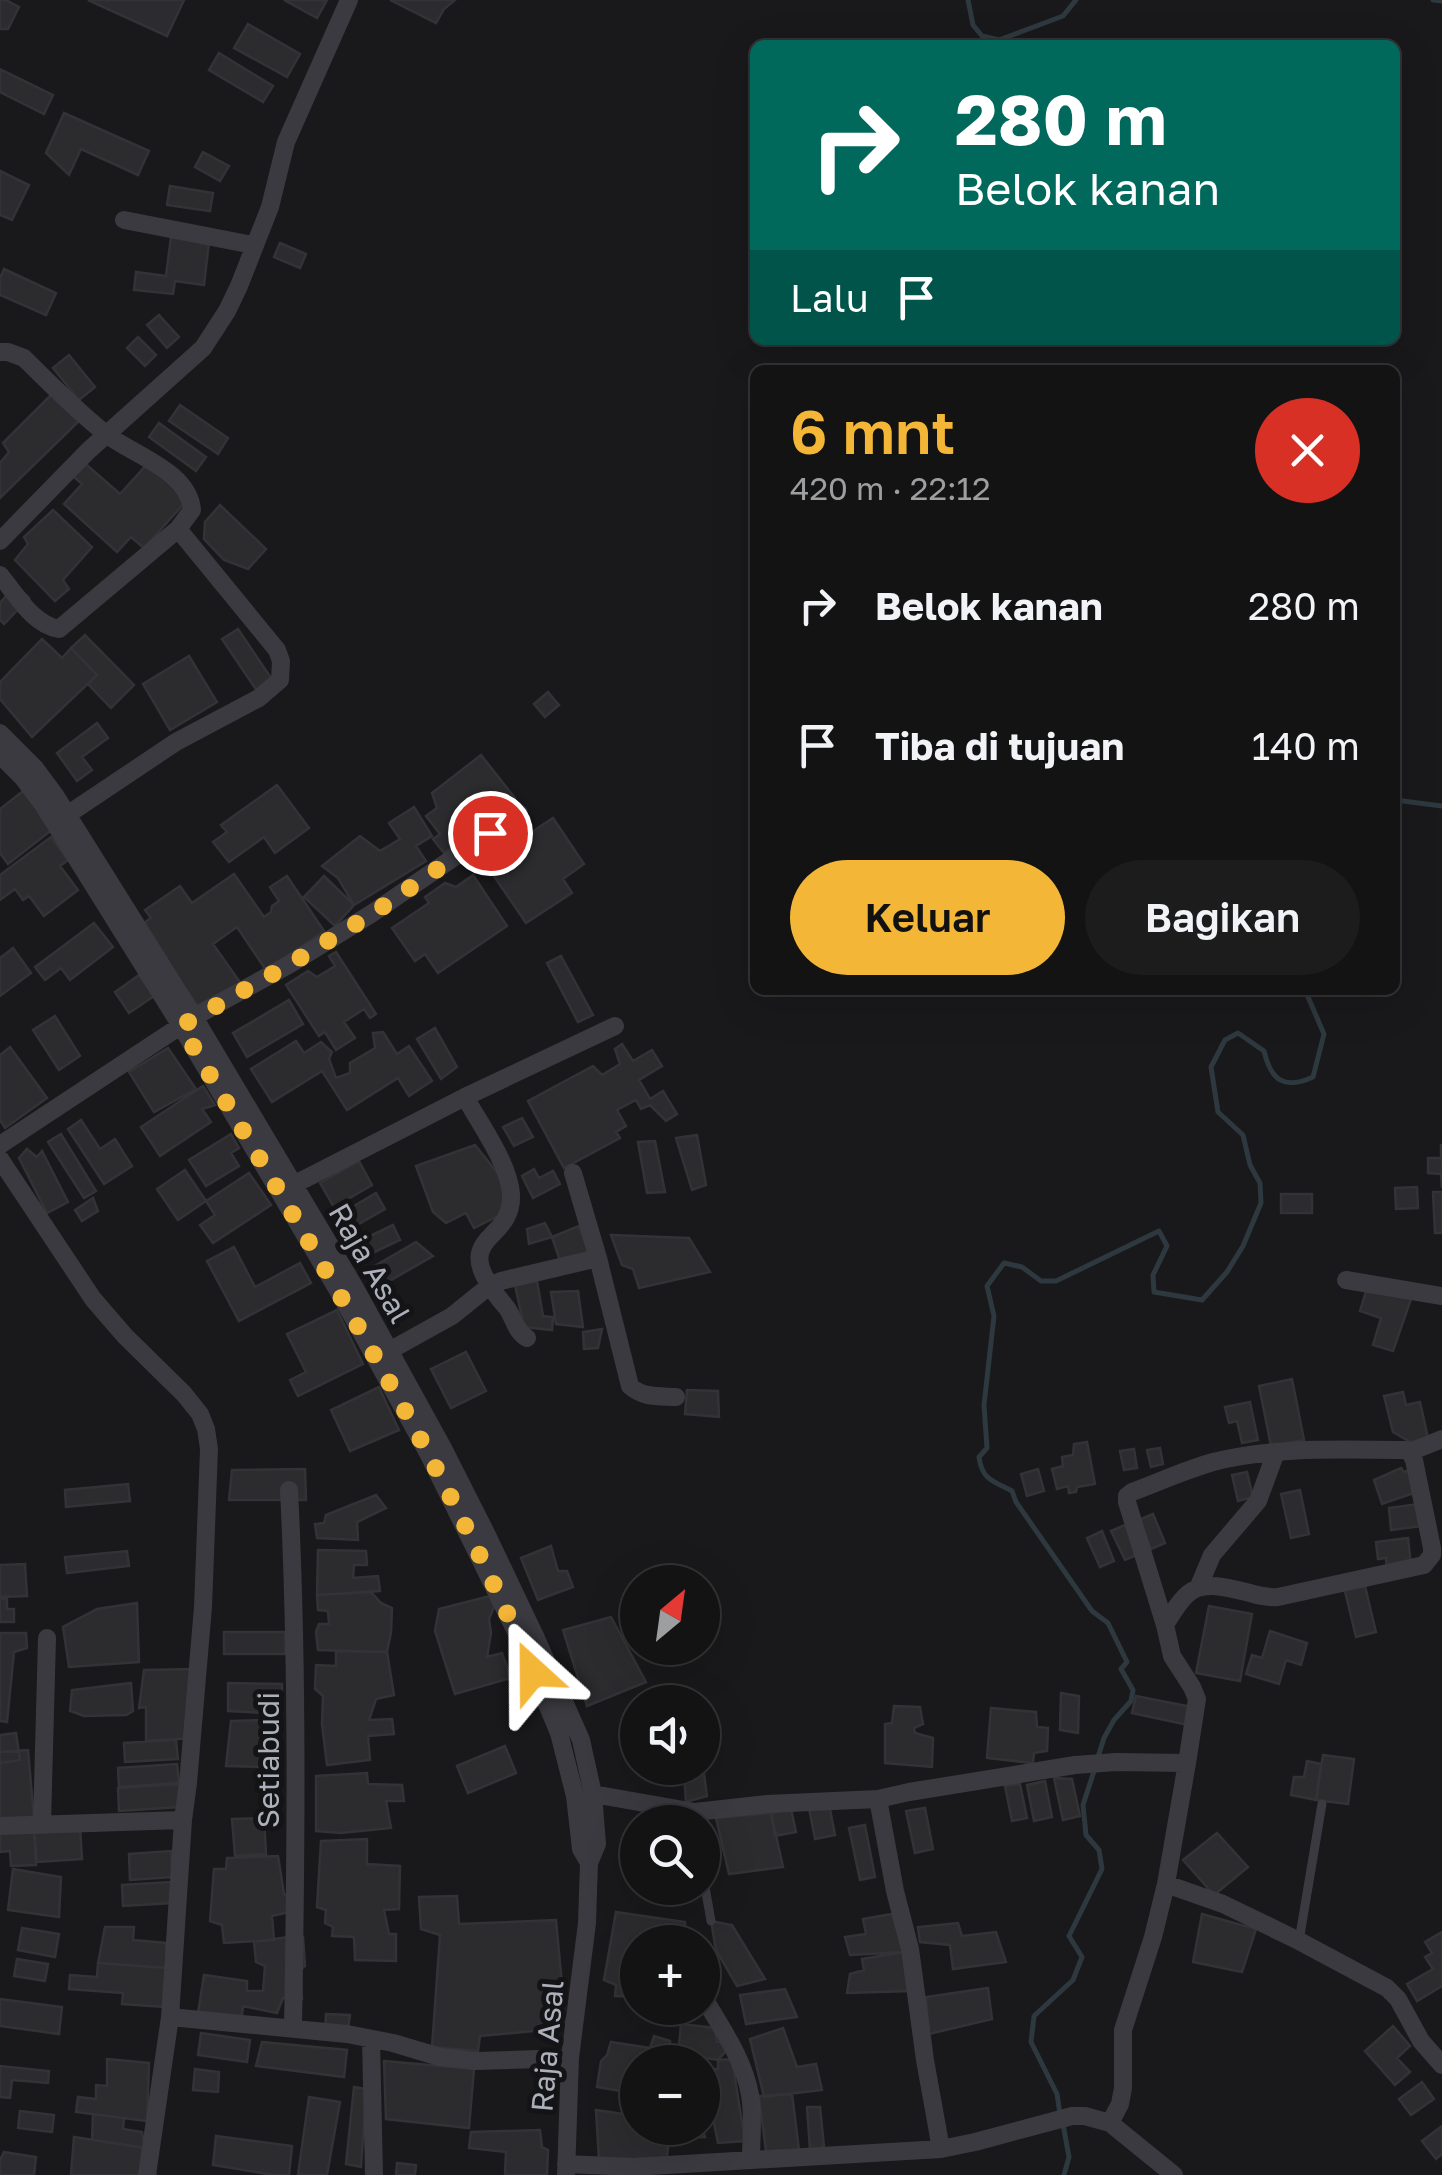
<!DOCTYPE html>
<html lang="id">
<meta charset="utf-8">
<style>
:root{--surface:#131314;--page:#1c1c1d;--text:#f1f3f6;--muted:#9d9ea0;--line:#323234;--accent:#f4b637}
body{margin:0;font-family:"Golos Text",sans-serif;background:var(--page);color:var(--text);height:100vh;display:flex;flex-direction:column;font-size:38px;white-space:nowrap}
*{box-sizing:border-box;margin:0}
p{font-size:32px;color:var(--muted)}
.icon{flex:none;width:55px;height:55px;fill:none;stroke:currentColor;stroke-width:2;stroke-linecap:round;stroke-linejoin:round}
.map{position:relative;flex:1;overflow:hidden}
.panel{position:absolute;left:750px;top:365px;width:650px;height:630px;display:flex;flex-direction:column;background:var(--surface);border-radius:15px;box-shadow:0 10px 40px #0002,0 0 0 2px var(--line)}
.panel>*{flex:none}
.banner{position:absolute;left:750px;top:40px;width:650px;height:305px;border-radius:15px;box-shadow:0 10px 40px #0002,0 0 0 2px var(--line);background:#00695c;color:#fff;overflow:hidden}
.needle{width:65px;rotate:29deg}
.fabs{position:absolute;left:620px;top:1565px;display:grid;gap:20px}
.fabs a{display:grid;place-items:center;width:100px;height:100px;border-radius:50%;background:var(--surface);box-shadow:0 10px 40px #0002,0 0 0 2px var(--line);font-size:50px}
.pin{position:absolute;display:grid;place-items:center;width:85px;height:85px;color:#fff;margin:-42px;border:5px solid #fff;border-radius:50%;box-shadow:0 2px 10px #0007}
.me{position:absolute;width:110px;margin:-55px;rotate:336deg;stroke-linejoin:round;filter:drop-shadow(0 0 8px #0008)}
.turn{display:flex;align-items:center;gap:35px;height:210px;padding:0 40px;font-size:45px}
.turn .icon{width:130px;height:130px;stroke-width:2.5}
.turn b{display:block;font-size:70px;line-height:85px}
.then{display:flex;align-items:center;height:95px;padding:0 40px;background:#0003;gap:20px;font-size:38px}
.round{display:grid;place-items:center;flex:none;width:105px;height:105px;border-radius:52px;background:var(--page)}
.overview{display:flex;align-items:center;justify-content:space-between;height:170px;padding:0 40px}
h1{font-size:60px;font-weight:600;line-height:75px;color:var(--accent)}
.primary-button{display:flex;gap:20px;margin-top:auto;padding:20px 40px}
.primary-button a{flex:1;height:115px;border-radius:60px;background:var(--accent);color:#111;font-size:40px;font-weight:600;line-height:115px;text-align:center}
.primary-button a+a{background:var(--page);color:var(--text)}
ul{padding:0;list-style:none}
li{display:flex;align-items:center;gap:30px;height:140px;padding:0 40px}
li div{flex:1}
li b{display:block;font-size:38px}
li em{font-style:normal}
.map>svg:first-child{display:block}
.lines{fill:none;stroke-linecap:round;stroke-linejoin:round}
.stream{stroke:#2e383f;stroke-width:5}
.building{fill:#2c2c2f;stroke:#333337;stroke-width:2.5}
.service{stroke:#3a3a40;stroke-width:9}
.minor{stroke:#3a3a40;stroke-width:18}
.route{stroke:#f4b637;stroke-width:18;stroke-dasharray:0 32.4}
.labels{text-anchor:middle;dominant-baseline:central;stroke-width:10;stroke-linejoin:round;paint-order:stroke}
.street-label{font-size:30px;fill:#abb0bb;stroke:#141416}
</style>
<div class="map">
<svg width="1442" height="2175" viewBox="0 0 1442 2175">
<rect width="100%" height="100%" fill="#19191b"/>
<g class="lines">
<path class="stream" d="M968,0L973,25L982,36L999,40L1063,16L1076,0
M1433,0L1442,1
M1395,800L1442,806
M1098,1757L1104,1738L1114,1720L1131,1701L1133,1690L1121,1669L1127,1662L1108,1623L1092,1611L1016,1502L1012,1491C993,1481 982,1480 979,1457L987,1448L984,1405L994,1316L987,1286L1004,1263L1022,1267L1041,1281H1056L1159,1231L1167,1246L1153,1275L1154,1292L1202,1300L1227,1272L1243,1246L1261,1203L1260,1183L1250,1165L1243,1135L1218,1112L1211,1067L1225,1040L1238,1033L1264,1051C1271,1081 1285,1090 1313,1077L1324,1034L1305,990
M1060,2114L1057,2094L1031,2042L1034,2016L1073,1980L1082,1957L1069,1936L1102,1869L1099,1850L1086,1835L1083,1805L1095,1768
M1063,2124L1069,2157L1064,2175"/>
</g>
<path class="building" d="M0,0H6L19,7L8,29H0Z
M88,0H184L167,36Z
M284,0H327L317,18Z
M390,0H455L444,9L436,23Z
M248,24L300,54L287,77L234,48Z
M219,53L273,86L263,102L209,70Z
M0,69L53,95L44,114L0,92Z
M64,113L149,151L138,175L81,149L69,175L46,153Z
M203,152L229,166L220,181L195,167Z
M0,171L29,185L12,220L0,215Z
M170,186L213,193L210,211L167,205Z
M171,237L209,242L204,285L175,281L173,294L134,290L136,272L166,276Z
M280,243L306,254L300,268L274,257Z
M4,269L56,293L46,315L0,295V278Z
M159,315L179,337L167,348L147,325Z
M138,337L156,355L145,366L127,348Z
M69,355L95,387L79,400L53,368Z
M52,394L79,421L0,498V463L9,452L3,443Z
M180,405L228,438L218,454L169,421Z
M159,423L206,457L196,471L149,437Z
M81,460L120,494L149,462L189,498L144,548L131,537L117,552L64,504L82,484L69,473Z
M220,505L266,549L248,569L224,560L204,539L205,522Z
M53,510L92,547L63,580L69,589L55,601L15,560L28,544L24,537Z
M16,585L29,598L4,624L0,620V603Z
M238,629L273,681L257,691L222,639Z
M85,635L134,685L111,708L88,684L97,675L71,648Z
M42,639L62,658L71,648L97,675L32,737L0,699V682Z
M189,656L217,702L170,730L143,684Z
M548,692L559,705L545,717L534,704Z
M97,723L108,738L82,757L92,770L77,781L57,753Z
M481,755L515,798L461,840L458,836L449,843L450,848L444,853L433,839L440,834L426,816L437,808L432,793Z
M277,785L309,828L275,853L264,837L229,862L213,842L227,832L221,825Z
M23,791L53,829L8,864L0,853V809Z
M414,807L432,836L416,846L426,861L354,905L338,878L322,866L360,836L380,851L400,839L389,823Z
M553,818L584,864L563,879L572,893L526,923L485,863Z
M51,837L68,860L60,866L78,890L44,916L29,896L23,900L15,889L0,900V875Z
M234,874L264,917L271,912L272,906L279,901L270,887L287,876L324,931L266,970L237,927L213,944L244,988L204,1015L141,925L151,918L145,910L180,886L192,903Z
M473,875L507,926L438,973L425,954L415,961L392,928L429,903L425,897L445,883L456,887Z
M324,876L354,905L335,926L304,897Z
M94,923L113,947L70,980L61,968L45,980L35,967Z
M13,948L31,973L0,996V958Z
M336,952L376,1014L370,1018L364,1009L344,1022L355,1038L336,1050L325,1032L319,1036L286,985L308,971L317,977L335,966L329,956Z
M561,956L593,1015L578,1022L547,963Z
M139,975L154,996L129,1013L115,992Z
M289,1000L303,1024L247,1057L233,1033Z
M55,1016L80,1056L59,1070L33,1030Z
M435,1028L457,1067L441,1079L417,1039Z
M383,1032L397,1054L409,1046L432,1081L409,1096L398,1078L347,1110L322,1071L272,1102L251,1069L296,1041L304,1053L321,1042L332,1052L329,1059L336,1078L350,1073V1063L375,1048L373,1033Z
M622,1044L633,1061L652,1050L662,1066L639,1080L650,1099L663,1091L677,1114L666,1121L650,1105L641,1109L636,1100L617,1110L626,1126L616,1132L620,1138L564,1168L528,1101L593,1066L602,1075L620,1064L615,1049Z
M10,1047L47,1098L5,1128L0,1120V1055Z
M168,1048L196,1089L154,1112L129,1072Z
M203,1086L215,1105L202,1109L211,1122L160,1156L141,1127Z
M522,1118L533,1137L514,1146L503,1127Z
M81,1120L100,1149L115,1139L132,1166L104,1184L68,1129Z
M61,1134L96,1191L84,1198L48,1142Z
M231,1134L239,1148L231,1153L239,1166L206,1186L189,1160Z
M697,1135L706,1185L692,1190L676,1138Z
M655,1141L665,1192L647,1193L638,1142Z
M475,1145L503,1180L504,1213L474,1228L466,1213L446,1223L433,1212L416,1166Z
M1441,1145H1442V1188L1441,1174L1428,1173V1158H1441Z
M27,1149L37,1157L42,1151L68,1202L47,1213L19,1158Z
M359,1161L372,1185L334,1207L320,1183Z
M534,1169L539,1178L553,1171L560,1184L533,1198L522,1176Z
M185,1170L206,1201L178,1220L157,1189Z
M249,1173L271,1205L213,1243L200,1225L215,1215L206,1201Z
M1417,1187L1418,1208L1396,1209L1395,1188Z
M1433,1192H1442V1233H1435Z
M376,1193L385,1209L343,1233L334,1218Z
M1281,1194H1312V1213H1281Z
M93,1198L98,1211L82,1221L75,1210Z
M545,1223L552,1237L529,1244L527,1229Z
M393,1225L400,1240L356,1261L349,1246Z
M579,1226L590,1257L561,1264L552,1237Z
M611,1235L689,1238L710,1272L639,1288L633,1269L622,1265Z
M416,1242L433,1256L379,1287L368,1270Z
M234,1247L255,1287L300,1263L311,1283L239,1321L207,1261Z
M537,1281L543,1316L553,1317L552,1330L524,1327L515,1285Z
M1368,1285L1411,1299L1393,1351L1373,1345L1381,1318L1360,1311Z
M578,1291L583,1327L556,1324L551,1292Z
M337,1310L363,1364L298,1396L290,1380L306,1372L287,1334Z
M602,1329L598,1348L584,1349L583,1332Z
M466,1352L486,1391L451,1408L431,1369Z
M1292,1379L1304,1440L1271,1446L1259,1386Z
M379,1387L399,1430L350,1451L331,1410Z
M687,1390L718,1391L719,1417L685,1414Z
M1403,1392L1406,1405L1420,1402L1428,1438L1410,1442L1393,1432L1384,1396Z
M1250,1402L1258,1440L1242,1443L1237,1421L1229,1423L1225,1407Z
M1087,1442L1095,1484L1077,1487L1076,1492L1069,1493L1068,1486L1057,1489L1052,1469L1063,1466L1062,1457L1073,1455L1074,1444Z
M1160,1448L1163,1464L1151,1467L1147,1450Z
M1134,1449L1137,1468L1124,1470L1120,1451Z
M1401,1468L1404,1472L1410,1470L1417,1492L1382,1504L1374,1480Z
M305,1469L306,1500H229L232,1470Z
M1038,1469L1044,1491L1027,1496L1021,1474Z
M1247,1472L1253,1497L1238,1501L1232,1475Z
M128,1484L130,1501L66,1507L65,1490Z
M1300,1490L1309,1534L1291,1538L1281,1494Z
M376,1495L386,1508L357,1522L358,1540L317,1538L315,1524L324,1523L326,1515Z
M1419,1504L1422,1526L1391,1530L1389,1508Z
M1153,1514L1165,1543L1151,1549L1139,1520Z
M1125,1525L1139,1554L1125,1560L1111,1531Z
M1102,1531L1114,1561L1100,1567L1087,1538Z
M1408,1538L1411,1566L1387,1569L1386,1558L1378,1559L1376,1542Z
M551,1546L558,1571H567L573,1587L538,1600L521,1558Z
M318,1550L366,1551L367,1565H354L353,1578L378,1576L380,1591L317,1595Z
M127,1551L129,1566L67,1573L65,1557Z
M25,1564L27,1596L0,1597V1565Z
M1364,1582L1376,1632L1356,1637L1344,1587Z
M371,1592L381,1603L392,1608L391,1632L387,1652L318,1650L316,1632L319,1624H329L328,1611L318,1610L317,1595Z
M490,1596L494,1607L489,1619L491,1633L487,1657L502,1653L511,1678L455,1694L435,1631L439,1609Z
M0,1599H7V1609H14V1622H0Z
M137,1603L139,1662L69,1667L63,1627L97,1609Z
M1209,1606L1252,1614L1240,1681L1196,1673Z
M611,1617L646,1682L587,1706L563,1630Z
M1270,1631L1307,1643L1301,1665L1286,1660L1279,1684L1246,1674L1252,1655L1262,1658Z
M224,1632H285V1654H224Z
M0,1633H26L27,1648L14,1652L7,1722L0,1721Z
M336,1651L387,1652L394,1695L376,1699L369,1720L392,1719L394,1734L368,1736L370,1760L327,1765L322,1724L323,1696L315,1689L316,1665L336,1666Z
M194,1669L192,1738L146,1741V1707L139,1708L144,1670Z
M131,1683L133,1711L126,1715L84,1716L70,1711L72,1690Z
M228,1683L282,1684V1714L228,1711Z
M1061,1693L1079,1696L1078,1733L1060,1730Z
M1136,1696L1192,1707L1188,1725L1132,1713Z
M894,1706L920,1707L923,1724L914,1728L915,1733L933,1738L932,1767L885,1763V1724L892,1723Z
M991,1708L1036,1712L1037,1727L1048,1728L1047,1751L1034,1753L1033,1763L987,1758Z
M266,1720V1767L226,1766L231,1721Z
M16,1733L20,1760L0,1763V1735Z
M176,1740L178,1759L125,1762L124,1743Z
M505,1746L516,1773L468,1793L457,1766Z
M28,1750L34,1819L0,1822V1752Z
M1323,1755L1354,1759L1348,1804L1316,1800Z
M702,1759L707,1796L686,1802L684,1774L689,1771V1768H702Z
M1307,1761L1321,1764L1316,1800L1291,1795L1294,1777H1304Z
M177,1764L179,1783L119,1787L118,1768Z
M367,1773L368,1784L402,1785L404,1801H386L391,1828L341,1833L316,1831V1776Z
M1054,1778L1072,1779L1080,1816L1063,1820Z
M1045,1781L1052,1817L1034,1821L1027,1785Z
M179,1784L180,1807L119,1811L118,1788Z
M1020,1784L1027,1818L1012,1821L1005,1786Z
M829,1804L835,1835L815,1839L809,1808Z
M925,1808L933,1849L915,1853L906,1811Z
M791,1809L796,1832L775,1836L771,1813Z
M771,1813L783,1867L729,1874L716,1818Z
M264,1818L266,1854L235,1856L232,1819Z
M865,1825L875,1877L860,1880L849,1828Z
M80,1827L82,1859L37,1862L34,1830Z
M34,1830L36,1865L11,1866L10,1851L0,1852V1832Z
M1217,1833L1248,1867L1214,1895L1183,1860Z
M367,1839V1864L400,1866L399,1909L384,1910L389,1934H396V1961L355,1960L354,1937L332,1936L333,1927L325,1923L326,1910L317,1907L321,1841Z
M171,1851L172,1877L130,1880L129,1854Z
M278,1856L284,1894L289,1896V1912L272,1916L274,1940L224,1943L222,1925L210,1921L214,1869H226L227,1858Z
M13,1869L61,1877L59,1917L8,1910Z
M171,1882L172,1903L123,1906L122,1885Z
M457,1896L459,1924L556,1920L566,2028L480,2036L478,2051L432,2047L440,1935L421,1929L419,1897Z
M616,1912L685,1922V1937L703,1941L702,1953V1942H638V1997L615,1996L616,1985L604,1980Z
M892,1914L904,1952L850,1955L845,1937L866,1934L863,1919Z
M1202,1914L1256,1929L1242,1972L1193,1962Z
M711,1921L732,1925L765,1979L737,1986L716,1950Z
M958,1923L962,1936L996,1932L1006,1962L953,1969L950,1945L920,1942L918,1927Z
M105,1927H134L133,1940L166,1943L167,1968L98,1963Z
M22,1928L59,1934L55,1957L18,1950Z
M1442,1932V1986L1417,2001L1407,1984L1433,1969L1425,1957L1432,1953L1425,1942Z
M288,1937H303L305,1966L300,1970L302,1999L283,1998L277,2013L243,2006L241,2024L197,2020L204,1975L247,1981V1991H263L265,1966L256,1962L254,1942Z
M904,1952L910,1991L847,1993L850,1974L864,1970L862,1959Z
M17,1959L48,1964L45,1981L14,1976Z
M98,1963L167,1968L164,2007L122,2004L123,1993L69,1989L70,1975L97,1977Z
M988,1988L992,2019L929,2034L926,1997Z
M785,1989L797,2017L746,2024L740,1995Z
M0,1999L62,2007L59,2034L0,2026Z
M326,2014L350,2015L347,2034L325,2032Z
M681,2024L715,2028L717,2042H729L727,2050L718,2060L687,2055L679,2046Z
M1393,2026L1410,2046L1397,2058L1410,2072L1395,2085L1365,2051Z
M783,2028L797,2067L816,2064L822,2090L764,2097L750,2039Z
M201,2033L250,2040L247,2062L198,2055Z
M654,2036L670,2041L669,2058L658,2057L659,2062H638V2094L597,2087L601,2061L607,2055L611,2042L650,2048Z
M262,2042L347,2050L344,2077L256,2066Z
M107,2059L149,2063L147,2121L76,2112L78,2097L96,2099V2085L107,2086Z
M732,2059L745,2141L718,2143L703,2069H718V2060Z
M384,2061L474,2069L469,2128L386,2119Z
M0,2066L49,2071L48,2083L12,2080L10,2098L0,2097Z
M195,2069L219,2072L218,2092L193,2090Z
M1422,2082L1434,2099L1411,2115L1399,2099Z
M354,2087L366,2089L361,2167L346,2164Z
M792,2094L799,2150L766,2151L759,2096Z
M309,2097L340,2102L327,2175H298Z
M807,2107H820L824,2147L810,2150Z
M596,2110L638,2116L636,2131L669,2139L666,2165L599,2160Z
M20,2111L54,2115L52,2132L18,2128Z
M93,2114L124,2118L123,2129L142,2132L145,2148L92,2140Z
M1442,2126V2154L1436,2159L1422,2141Z
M702,2127L705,2137L679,2138L676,2128Z
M540,2130L542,2147L548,2150L547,2175H505L506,2152L469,2148L471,2132Z
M216,2136L292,2146L289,2175H274L213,2165Z
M74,2137L145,2148L156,2175H71Z
M4,2152L36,2157L34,2175H0V2160Z
M397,2163L416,2165L415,2175H396Z"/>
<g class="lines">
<path class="service" d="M702,1870L711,1921
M1299,1941L1322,1804"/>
<path class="minor" d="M124,220L253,245
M0,352H8L24,358C49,383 78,412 106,434C133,455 189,471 192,510L178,529L59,629C32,624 17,595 0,575
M0,541L88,451L203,348L227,311L239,286L270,207L286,142L349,0
M0,733L35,768L55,795L194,1017L354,1286L443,1448L487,1535L535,1636L581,1740L593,1794L597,1844L589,1863L587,1923L570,2058L566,2175
M0,755L23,778L42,803L181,1026L340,1294L429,1455L521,1642L559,1733L575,1796L581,1849L589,1863
M67,815L176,742L259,698L280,680L281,661L277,650L178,529
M465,1097C480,1124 509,1164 511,1194C514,1246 442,1232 506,1307C514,1317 515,1331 527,1338
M0,1145L194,1017L290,964L371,914L519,813
M0,1159L93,1299L125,1336L184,1394L200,1414L206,1429L209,1449L203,1607L188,1783L183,1820L170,2017L147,2175
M573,1173L598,1258
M293,1185L465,1097L615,1026
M1346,1280L1442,1296
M380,1356L452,1316L488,1287L501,1281L598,1258L630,1386C643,1398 659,1396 676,1397
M289,1490C298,1670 296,1849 293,2029
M1199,1586L1212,1555L1258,1501L1276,1452
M1165,1625C1190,1583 1198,1580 1246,1592C1257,1595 1267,1598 1278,1597L1424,1565L1432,1555V1548L1414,1460L1410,1452
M1187,1763L1197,1699L1192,1687L1172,1656L1165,1625L1127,1502V1496L1132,1492C1159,1482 1185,1470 1213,1462C1276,1446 1343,1450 1407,1450L1410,1452L1442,1439
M878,1799L895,1891L910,1949L925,2060L941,2149
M42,1823L47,1638
M0,1826L183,1820
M1166,1884L1223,1904L1299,1941L1387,1988L1398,1999L1421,2041L1442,2065
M702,1995C720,2026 744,2059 750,2095C754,2116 751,2138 751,2159
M170,2017L347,2034L393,2043L440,2057L476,2061L570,2058
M371,2039L374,2175
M1110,2123L1174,2175
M566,2164L633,2167L941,2149L975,2142L1072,2116H1085L1110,2123L1120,2104L1123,2088V2030L1153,1937L1166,1884L1187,1763L1116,1762L1075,1765L909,1792L878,1799L767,1804L695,1812L593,1794"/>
</g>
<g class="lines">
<path class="route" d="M490,833L372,914L290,964L181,1026C305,1237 437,1446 533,1672"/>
</g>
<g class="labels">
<g class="street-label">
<text transform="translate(370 1263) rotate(60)">Raja Asal</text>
<text transform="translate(268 1760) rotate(-90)">Setiabudi</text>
<text transform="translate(547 2046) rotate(-85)">Raja Asal</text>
</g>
</g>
</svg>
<div class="fabs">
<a><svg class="needle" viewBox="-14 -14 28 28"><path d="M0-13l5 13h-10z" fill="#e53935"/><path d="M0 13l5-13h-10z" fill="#9d9ea0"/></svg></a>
<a><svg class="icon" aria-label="sound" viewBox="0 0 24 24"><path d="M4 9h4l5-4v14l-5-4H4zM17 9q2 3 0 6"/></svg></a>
<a><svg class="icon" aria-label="search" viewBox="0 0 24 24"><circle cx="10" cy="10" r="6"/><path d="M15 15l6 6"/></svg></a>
<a>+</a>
<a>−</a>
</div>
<div class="pin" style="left:490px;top:833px;background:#d93025"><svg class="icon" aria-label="arrive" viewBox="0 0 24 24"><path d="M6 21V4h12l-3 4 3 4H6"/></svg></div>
<svg class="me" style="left:533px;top:1672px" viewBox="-20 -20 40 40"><path d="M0-17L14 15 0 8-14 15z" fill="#f4b637" stroke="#fff" stroke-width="4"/></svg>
<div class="banner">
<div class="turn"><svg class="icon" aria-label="right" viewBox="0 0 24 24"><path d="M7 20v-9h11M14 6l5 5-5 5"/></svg><div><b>280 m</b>Belok kanan</div></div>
<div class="then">Lalu<svg class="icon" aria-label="arrive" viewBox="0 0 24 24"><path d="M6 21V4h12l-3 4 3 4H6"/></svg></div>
</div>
<section class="panel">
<div class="overview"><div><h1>6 mnt</h1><p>420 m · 22:12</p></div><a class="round" style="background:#d93025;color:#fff"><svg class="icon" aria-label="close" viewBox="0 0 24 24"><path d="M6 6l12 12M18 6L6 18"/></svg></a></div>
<ul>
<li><svg class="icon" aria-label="right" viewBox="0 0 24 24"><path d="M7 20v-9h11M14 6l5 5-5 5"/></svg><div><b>Belok kanan</b></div><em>280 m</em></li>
<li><svg class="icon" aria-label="arrive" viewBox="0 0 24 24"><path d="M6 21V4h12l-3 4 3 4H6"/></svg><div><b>Tiba di tujuan</b></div><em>140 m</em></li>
</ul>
<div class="primary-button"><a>Keluar</a><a>Bagikan</a></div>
</section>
</div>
